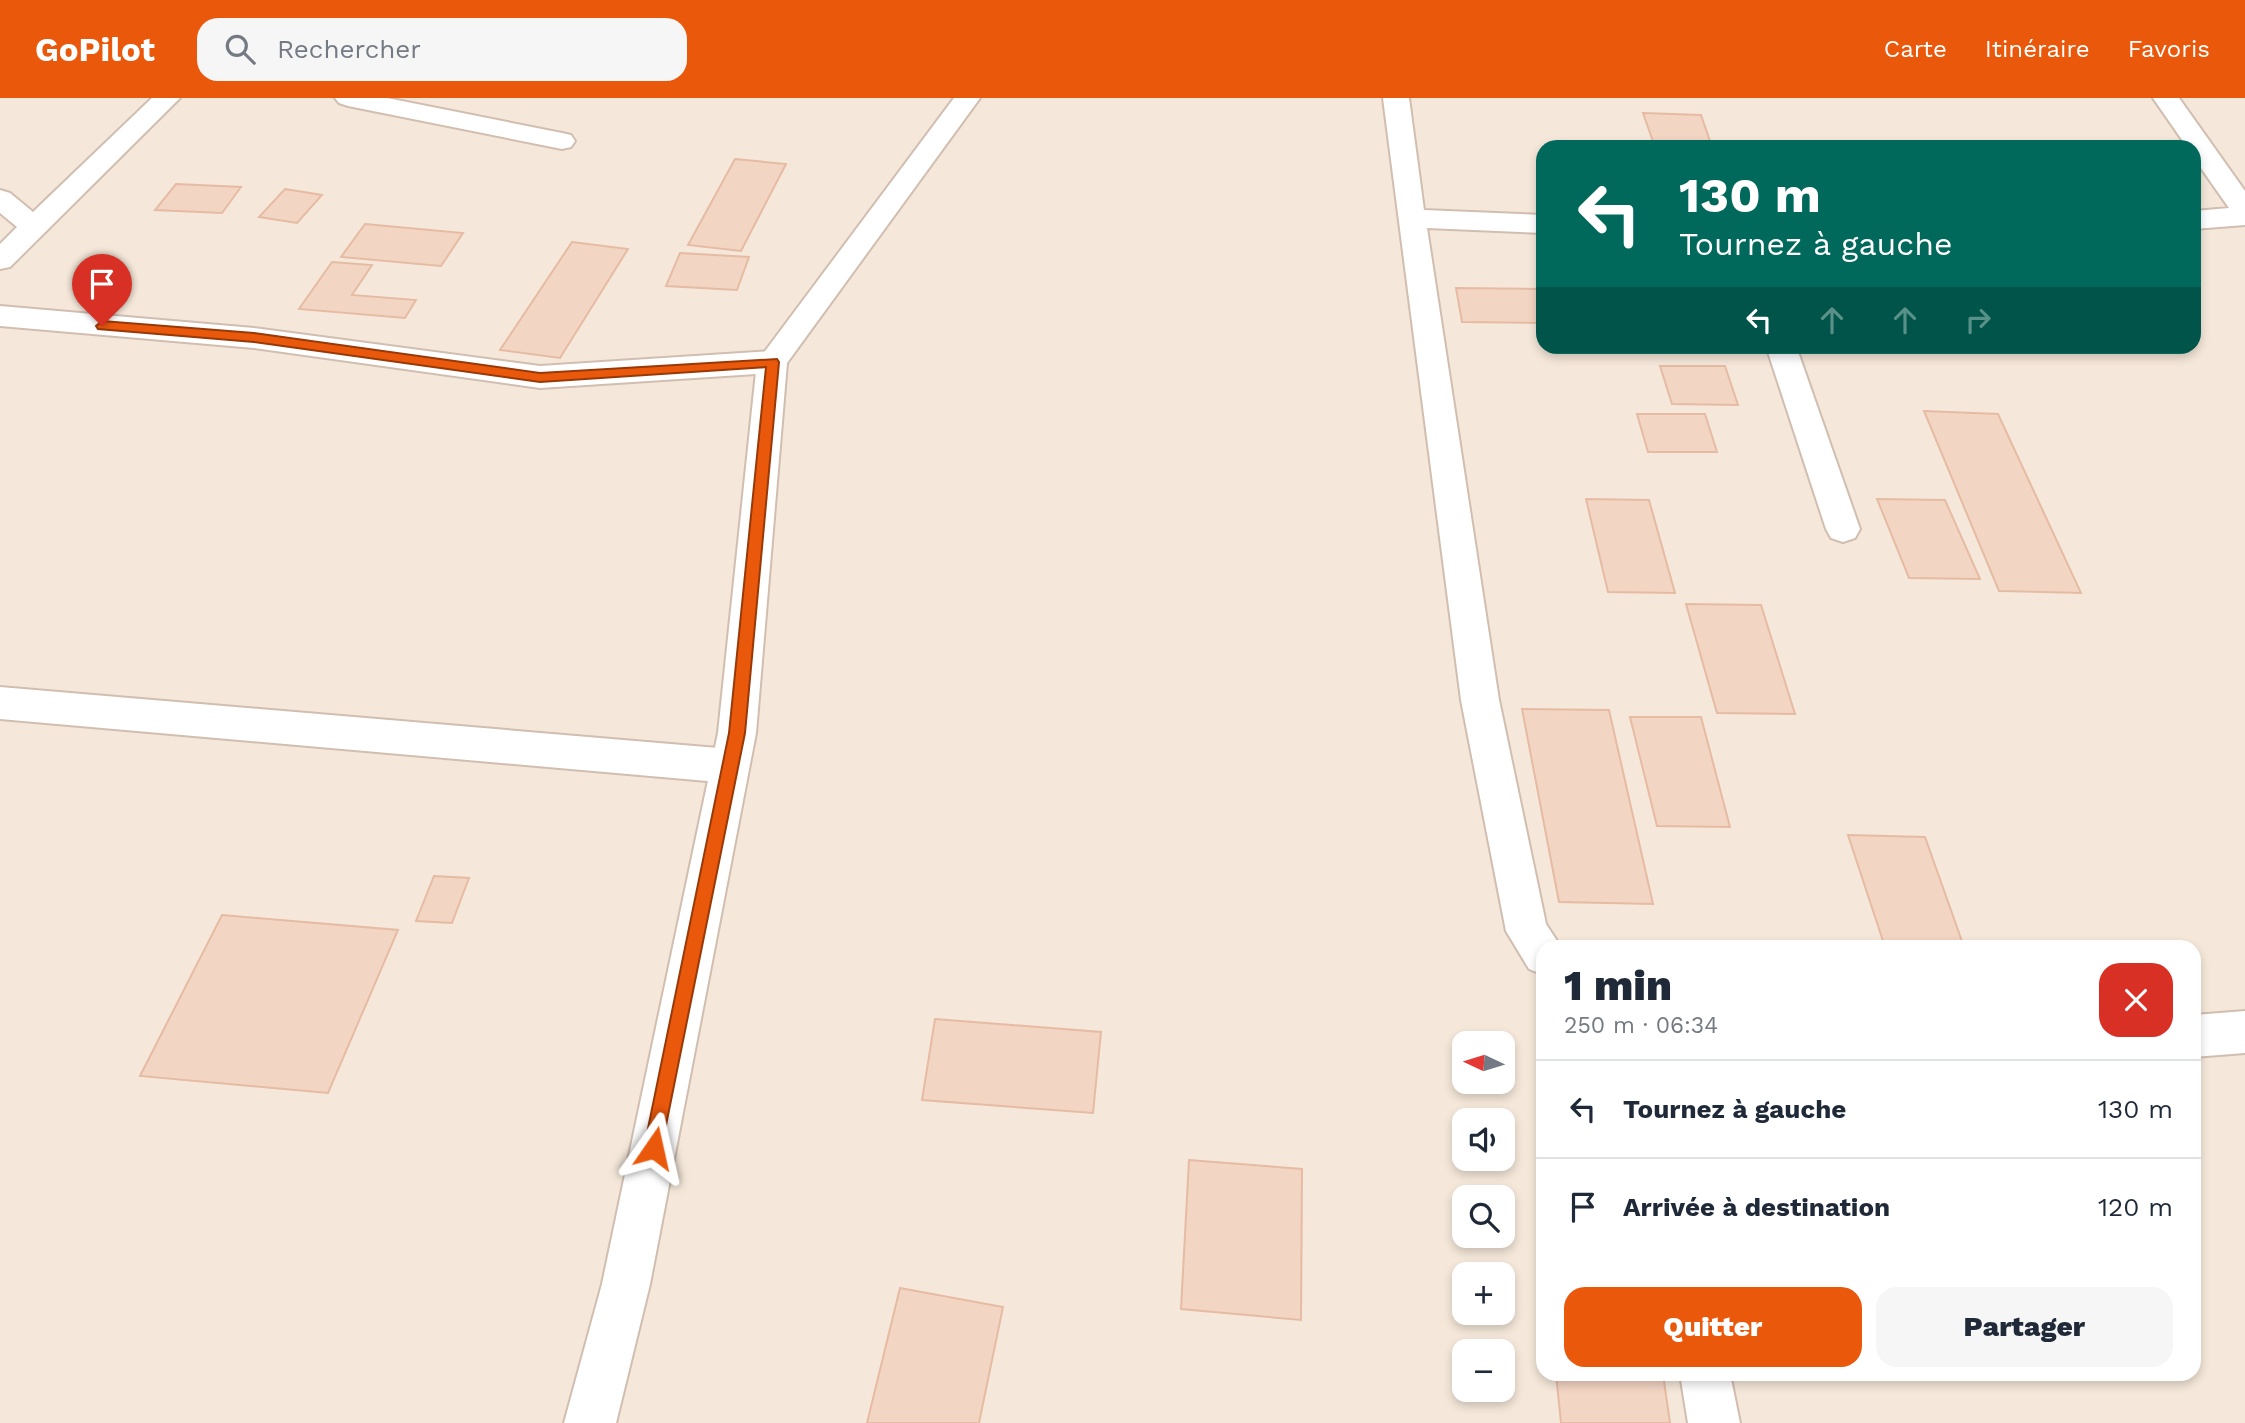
<!DOCTYPE html>
<html lang="fr">
<meta charset="utf-8">
<style>
:root{--surface:#fff;--page:#f6f6f7;--text:#1f2937;--muted:#747a83;--line:#e0e1e3;--accent:#ea580c}
body{margin:0;font-family:"Work Sans",sans-serif;background:var(--page);color:var(--text);height:100vh;display:flex;flex-direction:column;font-size:26px;white-space:nowrap}
*{box-sizing:border-box;margin:0}
p{font-size:23px;color:var(--muted)}
.icon{flex:none;width:38px;height:38px;fill:none;stroke:currentColor;stroke-width:2;stroke-linecap:round;stroke-linejoin:round}
.map{position:relative;flex:1;overflow:hidden}
.drawer{position:absolute;left:1536px;top:842px;width:665px;height:441px;display:flex;flex-direction:column;background:var(--surface);border-radius:21px;box-shadow:0 4px 10px #0003}
.drawer>*{flex:none}
.top-card{position:absolute;left:1536px;top:42px;width:665px;height:214px;border-radius:21px;box-shadow:0 4px 10px #0003;background:#00695c;color:#fff;overflow:hidden}
.needle{width:46px;rotate:274deg}
.buttons{position:absolute;left:1452px;top:933px;display:grid;gap:14px}
.buttons a{display:grid;place-items:center;width:63px;height:63px;border-radius:14px;background:var(--surface);box-shadow:0 4px 10px #0003;font-size:35px}
.pin{position:absolute;display:grid;place-items:center;width:60px;height:60px;color:#fff;margin:-72px -30px;border-radius:50% 50% 50% 0;rotate:-45deg;box-shadow:0 0 7px #0007}
.pin .icon{rotate:45deg}
.me{position:absolute;width:77px;margin:-38px;rotate:11deg;stroke-linejoin:round;filter:drop-shadow(0 0 5px #0008)}
.turn{display:flex;align-items:center;gap:24px;height:147px;padding:0 28px;font-size:32px}
.turn .icon{width:91px;height:91px;stroke-width:2.5}
.turn b{display:block;font-size:49px;line-height:60px}
.lanes{display:flex;align-items:center;height:66px;padding:0 28px;background:#0003;justify-content:center;gap:35px;direction:ltr}
.lanes .off{opacity:.35}
.round{display:grid;place-items:center;flex:none;width:74px;height:74px;border-radius:21px;background:var(--page)}
.overview{display:flex;align-items:center;justify-content:space-between;height:119px;padding:0 28px}
h1{font-size:42px;font-weight:800;line-height:52px}
.button{display:flex;gap:14px;margin-top:auto;padding:14px 28px}
.button a{flex:1;height:80px;border-radius:21px;background:var(--accent);color:#fff;font-size:28px;font-weight:800;line-height:80px;text-align:center}
.button a+a{background:var(--page);color:var(--text)}
ul{padding:0;list-style:none}
li{display:flex;align-items:center;gap:21px;height:98px;padding:0 28px;border-top:2px solid var(--line)}
li div{flex:1}
li b{display:block;font-size:26px}
li em{font-style:normal}
header{display:flex;align-items:center;gap:42px;box-sizing:border-box;height:98px;padding:0 35px;background:var(--accent);color:#fff}
header strong{font-size:33px}
nav{display:flex;gap:38px;margin-inline-start:auto;font-size:24px}
.search{width:490px;height:63px;background:var(--page);display:flex;align-items:center;gap:18px;box-sizing:border-box;padding:0 24px;border-radius:21px;color:var(--muted);font-size:26px}
.map>svg:first-child{display:block}
.residential{fill:#f5e8da;fill-rule:evenodd}
.building{fill:#f3d5c3;stroke:#e6bba3;stroke-width:2}
.lines{fill:none;stroke-linecap:round;stroke-linejoin:round}
.minor-casing{stroke:#d1beb0;stroke-width:4}
.tertiary-casing{stroke:#d1beb0;stroke-width:4}
.minor{fill:#fff;fill-rule:evenodd}
.tertiary{fill:#fff;fill-rule:evenodd}
.route{fill:#ea580c;stroke:#983908;stroke-width:2}
</style>
<header>
<strong>GoPilot</strong>
<div class="search"><svg class="icon" aria-label="search" viewBox="0 0 24 24"><circle cx="10" cy="10" r="6"/><path d="M15 15l6 6"/></svg>Rechercher</div>
<nav><a>Carte</a><a>Itinéraire</a><a>Favoris</a></nav>
</header>
<div class="map">
<svg width="2245" height="1325" viewBox="0 0 2245 1325">
<rect width="100%" height="100%" fill="#fdf6ec"/>
<path class="residential" d="M0,0H2245V1325H0ZM1544,49H2194V248H1544ZM1544,849H2194V1276H1544ZM1465,945H1503V984H1465ZM1465,1022H1503V1060H1465ZM1465,1099H1503V1138H1465ZM1465,1176H1503V1214H1465ZM1465,1253H1503V1292H1465Z"/>
<path class="building" d="M1643,15L1701,17L1712,49H1655Z
M735,61L786,66L741,153L688,147Z
M176,86L241,89L222,115L155,112Z
M285,91L322,97L297,125L259,119Z
M365,126L463,135L441,168L341,159Z
M572,144L628,151L560,260L500,252Z
M680,155L749,159L737,192L666,188Z
M332,164L372,167L352,197L416,202L405,220L299,211Z
M1456,190L1544,191V225L1462,224Z
M1660,268H1725L1738,307L1672,306Z
M1924,313L1998,316L2081,495L1999,493Z
M1637,316H1705L1717,354H1648Z
M1586,401L1649,402L1675,495L1608,494Z
M1877,401L1945,402L1980,481L1909,480Z
M1686,506L1761,507L1795,616L1717,615Z
M1522,611L1609,612L1653,806L1559,804Z
M1630,619H1701L1730,729L1657,728Z
M1848,737L1925,739L1964,849H1885Z
M434,778L469,780L452,825L416,823Z
M222,817L398,832L328,995L140,978Z
M935,921L1101,934L1093,1015L922,1002Z
M1189,1062L1302,1071L1301,1222L1181,1211Z
M900,1190L1003,1209L979,1325H867Z
M1556,1276H1663L1670,1325H1561Z"/>
<g class="lines">
<g class="minor-casing">
<path id="minor" d="M152,0H180L10,169L0,171V146L17,129L0,115V92L10,95L33,114Z
M335,0H387L562,35L571,37L575,43L571,49L562,51L348,8L339,5Z
M1383,0H1409L1424,112L1544,117V135L1427,130L1499,602L1546,826L1561,849H1544V877L1529,871L1506,833L1461,602Z
M2153,0H2179L2245,93V127L2194,131V113L2229,110L2194,60V49H2187Z
M0,208L254,230L540,268L772,253L783,256L787,264L783,272L772,275L540,290L254,250L0,228Z
M1766,248H1796L1860,431L1855,440L1843,444L1831,440L1826,431Z
M0,589L730,651L744,656L749,668L744,680L730,685L0,621Z
M2245,913V955L2194,959V917Z
M1680,1276H1730L1740,1325H1688Z"/>
</g>
<g class="tertiary-casing">
<path id="tertiary" d="M954,0H980L787,265L756,635L650,1186L616,1325H564L602,1186L718,635L757,264Z"/>
</g>
<use href="#minor" class="minor"/>
<use href="#tertiary" class="tertiary"/>
</g>
<path class="route" d="M102,223L254,235L540,275L777,261L779,264L745,635L660,1057L654,1059L647,1057L644,1050L729,635L766,269L540,284L254,244L98,231L96,228Z"/>
</svg>
<div class="buttons">
<a><svg class="needle" viewBox="-14 -14 28 28"><path d="M0-13l5 13h-10z" fill="#e53935"/><path d="M0 13l5-13h-10z" fill="#747a83"/></svg></a>
<a><svg class="icon" aria-label="sound" viewBox="0 0 24 24"><path d="M4 9h4l5-4v14l-5-4H4zM17 9q2 3 0 6"/></svg></a>
<a><svg class="icon" aria-label="search" viewBox="0 0 24 24"><circle cx="10" cy="10" r="6"/><path d="M15 15l6 6"/></svg></a>
<a>+</a>
<a>−</a>
</div>
<div class="pin" style="left:102px;top:228px;background:#d93025"><svg class="icon" aria-label="arrive" viewBox="0 0 24 24"><path d="M6 21V4h12l-3 4 3 4H6"/></svg></div>
<svg class="me" style="left:654px;top:1050px" viewBox="-20 -20 40 40"><path d="M0-17L14 15 0 8-14 15z" fill="#ea580c" stroke="#fff" stroke-width="4"/></svg>
<div class="top-card">
<div class="turn"><svg class="icon" aria-label="left" viewBox="0 0 24 24"><path d="M17 20v-9H6M10 6l-5 5 5 5"/></svg><div><b>130 m</b>Tournez à gauche</div></div>
<div class="lanes"><svg class="icon" aria-label="left" viewBox="0 0 24 24"><path d="M17 20v-9H6M10 6l-5 5 5 5"/></svg><svg class="icon off" aria-label="ahead" viewBox="0 0 24 24"><path d="M12 20V5M6 11l6-6 6 6"/></svg><svg class="icon off" aria-label="ahead" viewBox="0 0 24 24"><path d="M12 20V5M6 11l6-6 6 6"/></svg><svg class="icon off" aria-label="right" viewBox="0 0 24 24"><path d="M7 20v-9h11M14 6l5 5-5 5"/></svg></div>
</div>
<section class="drawer">
<div class="overview"><div><h1>1 min</h1><p>250 m · 06:34</p></div><a class="round" style="background:#d93025;color:#fff"><svg class="icon" aria-label="close" viewBox="0 0 24 24"><path d="M6 6l12 12M18 6L6 18"/></svg></a></div>
<ul>
<li><svg class="icon" aria-label="left" viewBox="0 0 24 24"><path d="M17 20v-9H6M10 6l-5 5 5 5"/></svg><div><b>Tournez à gauche</b></div><em>130 m</em></li>
<li><svg class="icon" aria-label="arrive" viewBox="0 0 24 24"><path d="M6 21V4h12l-3 4 3 4H6"/></svg><div><b>Arrivée à destination</b></div><em>120 m</em></li>
</ul>
<div class="button"><a>Quitter</a><a>Partager</a></div>
</section>
</div>
